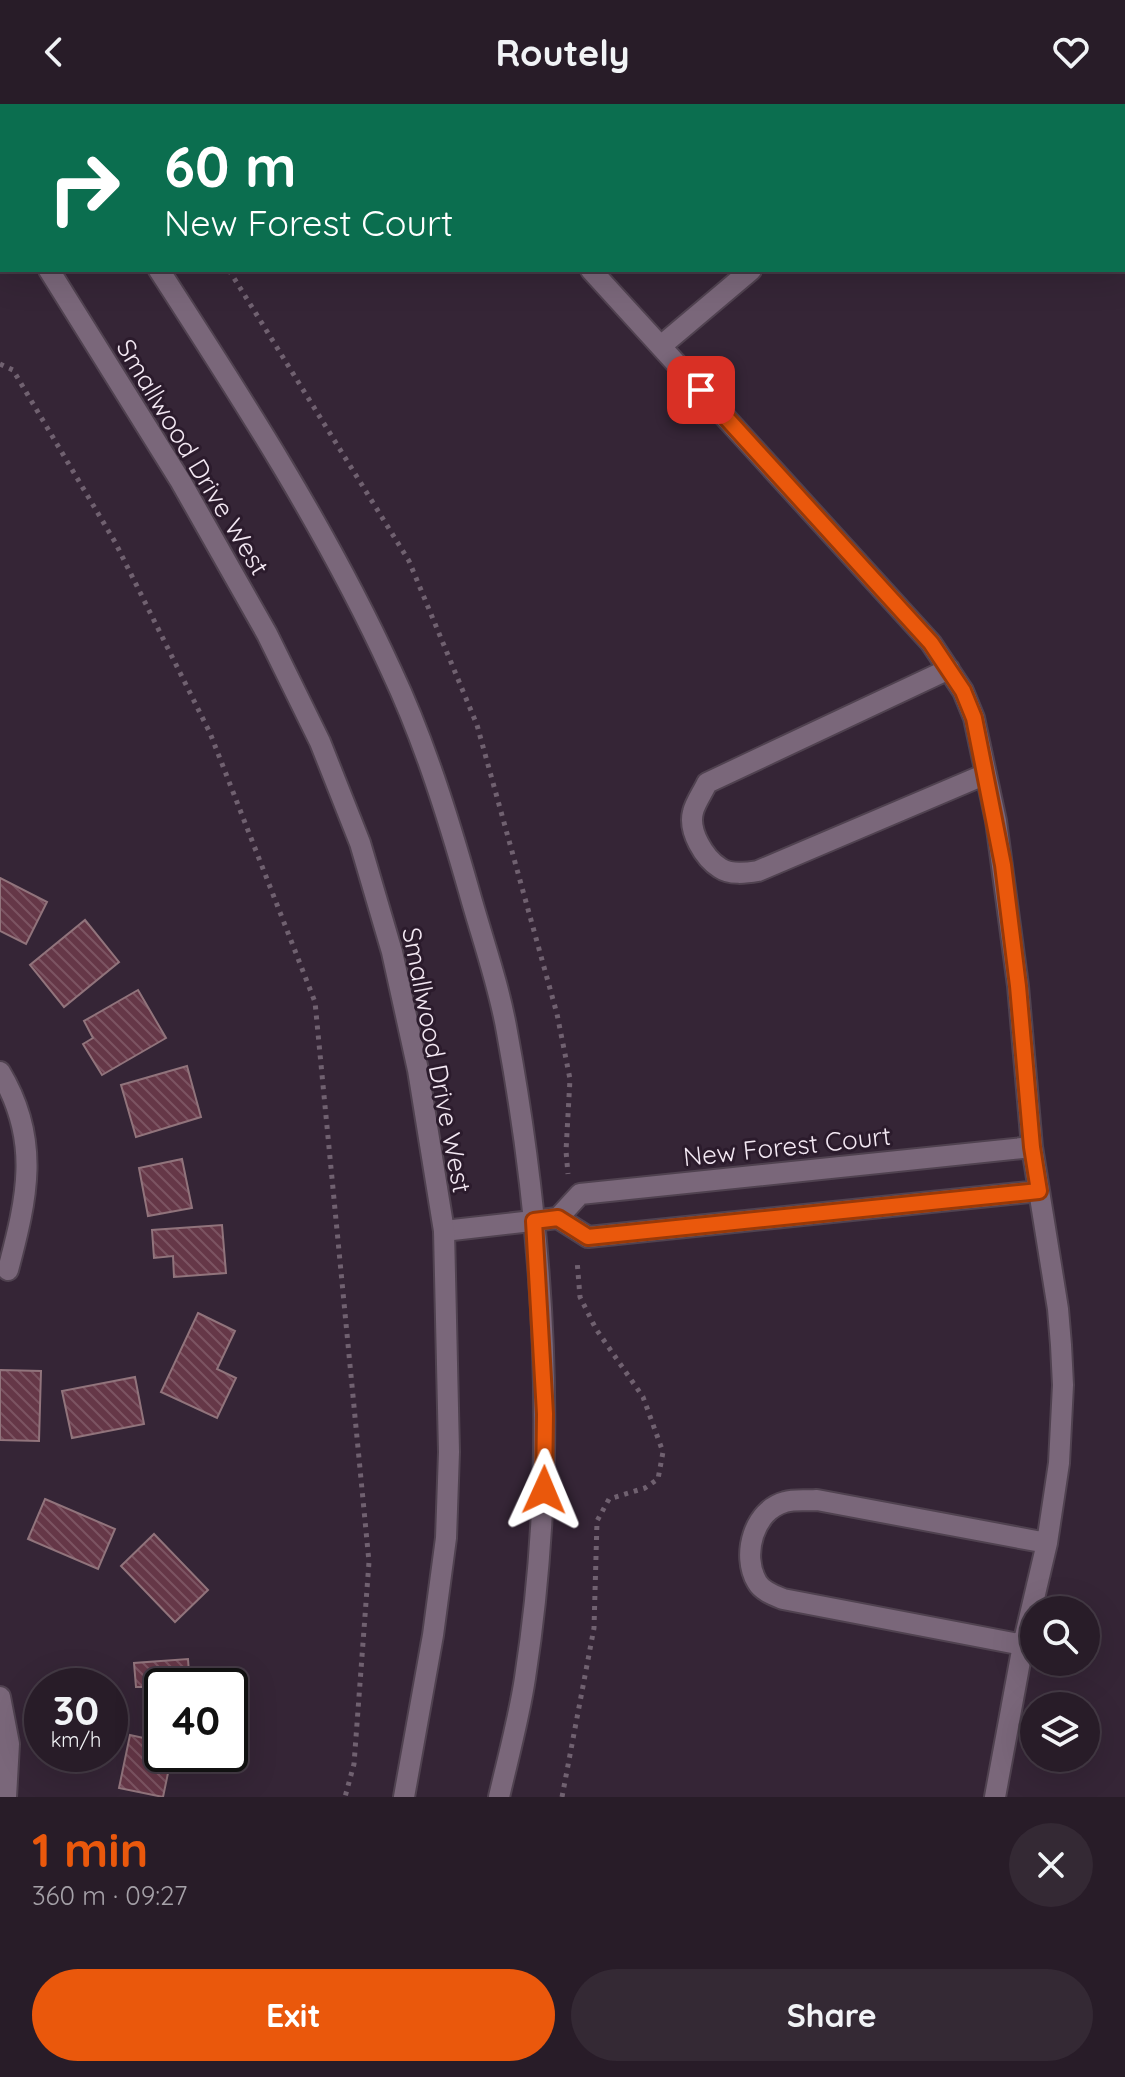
<!DOCTYPE html>
<meta charset="utf-8">
<style>
:root{--surface:#281c28;--page:#342934;--text:#f1f3f6;--muted:#a5a1a8;--line:#443a45;--accent:#ea580c}
body{margin:0;font-family:Quicksand,sans-serif;background:var(--page);color:var(--text);height:100vh;display:flex;flex-direction:column;font-size:30px;white-space:nowrap}
*{box-sizing:border-box;margin:0}
p{font-size:26px;color:var(--muted)}
.icon{flex:none;width:44px;height:44px;fill:none;stroke:currentColor;stroke-width:2;stroke-linecap:round;stroke-linejoin:round}
.map{position:relative;height:1693px;overflow:hidden}
.side{display:flex;flex-direction:column;background:var(--surface);flex:1}
.side>*{flex:none}
.top-card{position:absolute;left:0px;top:0px;width:1126px;height:168px;box-shadow:0 8px 32px #0002,0 0 0 2px var(--line);background:#0b6e4f;color:#fff;overflow:hidden}
.fabs{position:absolute;left:1020px;top:1492px;display:grid;gap:16px}
.fabs a{display:grid;place-items:center;width:80px;height:80px;border-radius:50%;background:var(--surface);box-shadow:0 8px 32px #0002,0 0 0 2px var(--line);font-size:40px}
.speed{position:absolute;left:24px;top:1564px;display:flex;gap:16px;font-size:40px;font-weight:700;text-align:center}
.speed>*{display:grid;place-content:center;width:104px;height:104px;border-radius:50%;background:var(--surface);box-shadow:0 8px 32px #0002,0 0 0 2px var(--line);line-height:1}
.speed small{font-size:20px;font-weight:400}
.speed .limit{border:4px solid #111;border-radius:12px;background:#fff;color:#111}
.pin{position:absolute;display:grid;place-items:center;width:68px;height:68px;color:#fff;margin:-34px;border-radius:16px;box-shadow:0 4px 12px #0006}
.me{position:absolute;width:88px;margin:-44px;rotate:1deg;stroke-linejoin:round;filter:drop-shadow(0 0 6px #0008)}
.turn{display:flex;align-items:center;gap:28px;height:168px;padding:0 32px;font-size:36px}
.turn .icon{width:104px;height:104px;stroke-width:2.5}
.turn b{display:block;font-size:56px;line-height:68px}
.round{display:grid;place-items:center;flex:none;width:84px;height:84px;border-radius:42px;background:var(--page)}
.summary{display:flex;align-items:center;justify-content:space-between;height:136px;padding:0 32px}
h1{font-size:48px;font-weight:700;line-height:60px;color:var(--accent)}
.cta{display:flex;gap:16px;margin-top:auto;padding:16px 32px}
.cta a{flex:1;height:92px;border-radius:48px;background:var(--accent);color:#fff;font-size:32px;font-weight:700;line-height:92px;text-align:center}
.cta a+a{background:var(--page);color:var(--text)}
header{display:flex;justify-content:space-between;align-items:center;height:104px;padding:0 32px;background:var(--surface);font-size:36px;font-weight:700}
.map>svg:first-child{display:block}
.building{fill:url(#building-back-hatch);stroke:#91747c;stroke-width:2}
.lines{fill:none;stroke-linecap:round;stroke-linejoin:round}
.minor-casing{stroke:#504250;stroke-width:24}
.tertiary-casing{stroke:#504250;stroke-width:24}
.path{stroke:#706170;stroke-width:5;stroke-dasharray:4 6;stroke-linecap:butt}
.minor{stroke:#7a677a;stroke-width:20}
.tertiary{stroke:#7a677a;stroke-width:20}
.route-casing{stroke:#983908;stroke-width:20}
.route{stroke:#ea580c;stroke-width:14}
.labels{text-anchor:middle;dominant-baseline:central;stroke-width:6;stroke-linejoin:round;paint-order:stroke}
.street-label{font-size:26px;fill:#f3e8f3;stroke:#2b1b2c}
</style>
<header><svg class="icon" aria-label="back" viewBox="0 0 24 24"><path d="M15 5l-7 7 7 7"/></svg>Routely<svg class="icon" aria-label="heart" viewBox="0 0 24 24"><path d="M12 20l-8-8c-3-5 5-10 8-4 3-6 11-1 8 4z"/></svg></header>
<div class="map">
<svg width="1125" height="1693" viewBox="0 0 1125 1693">
<defs>
<pattern id="building-back-hatch" width="6" height="6" patternUnits="userSpaceOnUse" patternTransform="scale(2)"><rect width="6" height="6" fill="#653747"/><path d="M-1 5l2 2M0 0l6 6M5-1l2 2" fill="none" stroke="#7c5462"/></pattern>
</defs>
<rect width="100%" height="100%" fill="#352536"/>
<path class="building" d="M0,774L47,798L26,840L0,827Z
M85,816L119,858L64,903L30,861Z
M138,886L166,934L102,971L83,940L93,934L84,917Z
M187,962L201,1013L136,1033L121,981Z
M182,1055L192,1104L148,1112L139,1064Z
M222,1121L226,1169L174,1173L173,1152L154,1154L152,1126Z
M198,1209L235,1227L217,1265L236,1274L217,1314L161,1288Z
M0,1266L41,1267L39,1337L0,1336Z
M135,1273L144,1320L72,1334L62,1287Z
M45,1395L115,1425L98,1465L28,1435Z
M154,1430L208,1486L175,1518L121,1462Z
M188,1555L190,1582H162V1608L147,1609L145,1583H136L134,1559Z
M130,1631L162,1638V1650H172L163,1693L119,1684Z"/>
<g class="lines">
<g class="minor-casing">
<path id="minor" d="M908,0V2
M722,2L725,0
M591,166L931,539L963,587L974,614L996,717L1018,882L1032,1043L1058,1205L1061,1241L1063,1281L1059,1359L1047,1439L1023,1541L995,1693
M661,242L751,166
M949,565L707,679C703,688 695,699 693,708C688,727 704,754 720,764C730,771 746,769 758,767L986,670
M0,968C41,1036 27,1094 8,1166
M558,1114L580,1090L1032,1043
M444,1127L558,1114L588,1133L1039,1087
M1023,1541L783,1495C773,1491 762,1487 757,1478C741,1451 754,1406 785,1398C795,1395 807,1397 817,1396L1047,1439
M0,1593L9,1640L6,1693"/>
</g>
<g class="tertiary-casing">
<path id="tertiary" d="M54,0L56,2
M0,87L2,90
M49,166L181,378L267,530L320,638L360,739L392,848L418,966L444,1127L449,1348L446,1434L433,1531L404,1693
M159,166C243,296 327,426 391,566C424,636 448,713 469,787C482,834 499,881 507,928C546,1140 558,1361 525,1574C519,1614 508,1654 499,1693"/>
</g>
<path class="path" d="M121,0L122,2
M229,166L409,457L477,621L557,910L570,975L566,1047L568,1070
M0,260L13,266L115,438L210,629L315,898L369,1458L354,1660L345,1693
M562,1693L594,1524L597,1417L609,1395L645,1384L658,1375L663,1348L643,1293L596,1225L580,1193L577,1156"/>
<use href="#minor" class="minor"/>
<use href="#tertiary" class="tertiary"/>
</g>
<g class="lines">
<g class="route-casing">
<path id="route" d="M544,1386L545,1310L534,1117L558,1114L588,1133L1039,1087L1032,1043L1018,882L1003,761L974,614L963,587L931,539L701,286"/>
</g>
<use href="#route" class="route"/>
</g>
<g class="labels">
<g class="street-label">
<text transform="translate(193 353) rotate(59)">Smallwood Drive West</text>
<text transform="translate(437 956) rotate(79)">Smallwood Drive West</text>
<text transform="translate(787 1042) rotate(-6)">New Forest Court</text>
</g>
</g>
</svg>
<div class="fabs">
<a><svg class="icon" aria-label="search" viewBox="0 0 24 24"><circle cx="10" cy="10" r="6"/><path d="M15 15l6 6"/></svg></a>
<a><svg class="icon" aria-label="layers" viewBox="0 0 24 24"><path d="M12 4l9 5-9 5-9-5zM3 14l9 5 9-5"/></svg></a>
</div>
<div class="speed"><div>30<small>km/h</small></div><div class="limit">40</div></div>
<div class="pin" style="left:701px;top:286px;background:#d93025"><svg class="icon" aria-label="arrive" viewBox="0 0 24 24"><path d="M6 21V4h12l-3 4 3 4H6"/></svg></div>
<svg class="me" style="left:544px;top:1386px" viewBox="-20 -20 40 40"><path d="M0-17L14 15 0 8-14 15z" fill="#ea580c" stroke="#fff" stroke-width="4"/></svg>
<div class="top-card">
<div class="turn"><svg class="icon" aria-label="right" viewBox="0 0 24 24"><path d="M7 20v-9h11M14 6l5 5-5 5"/></svg><div><b>60 m</b>New Forest Court</div></div>
</div>
</div>
<section class="side">
<div class="summary"><div><h1>1 min</h1><p>360 m · 09:27</p></div><a class="round"><svg class="icon" aria-label="close" viewBox="0 0 24 24"><path d="M6 6l12 12M18 6L6 18"/></svg></a></div>
<div class="cta"><a>Exit</a><a>Share</a></div>
</section>
